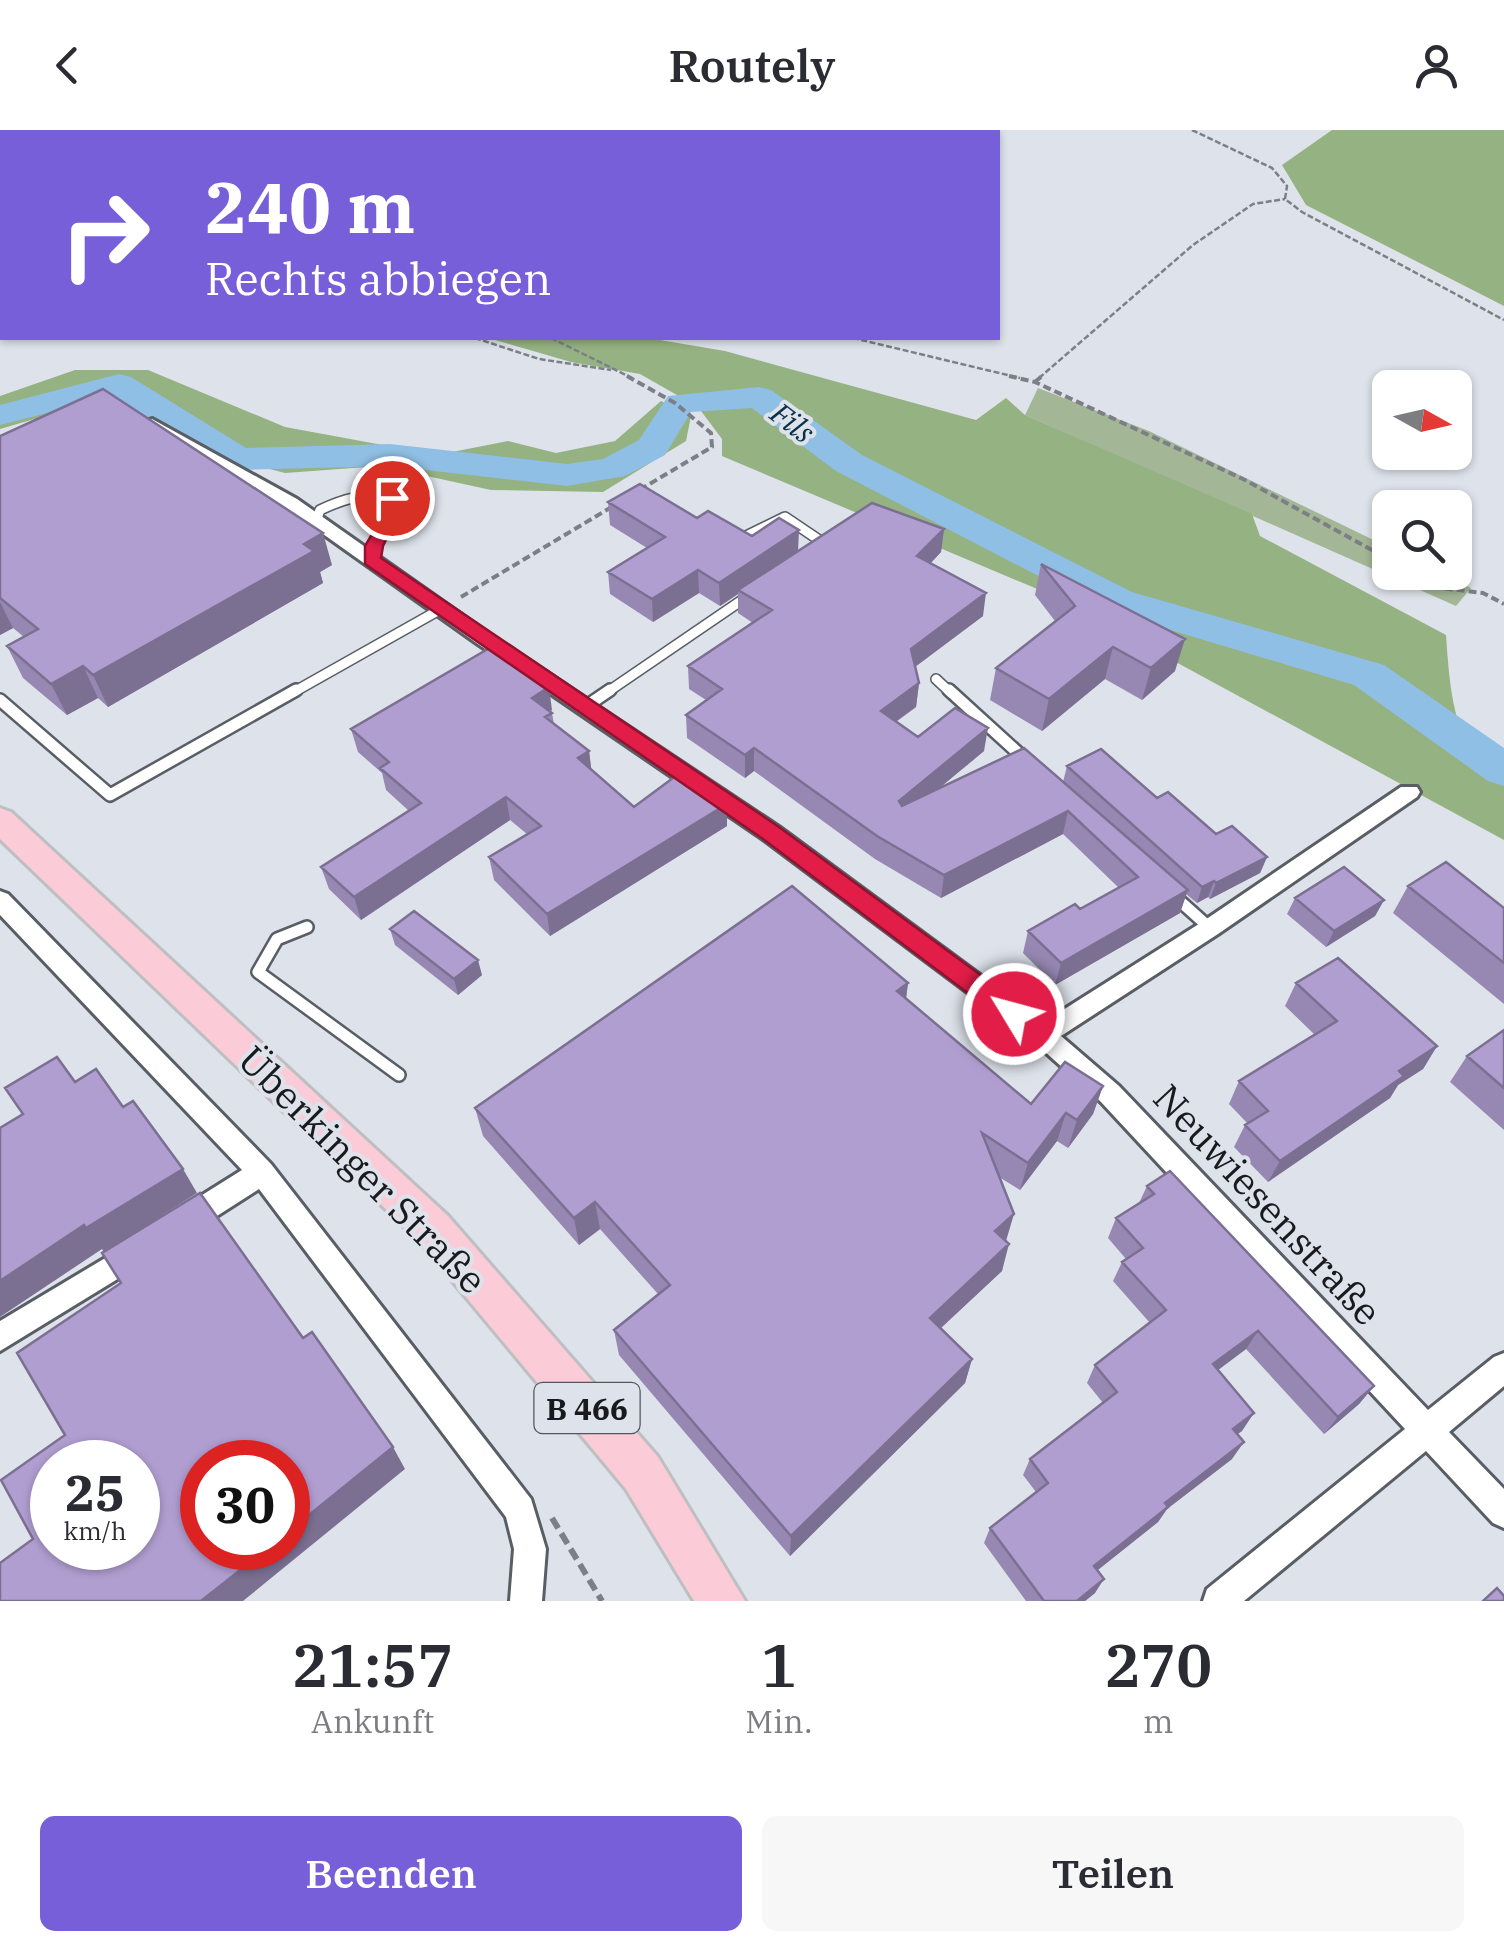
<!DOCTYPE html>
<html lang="de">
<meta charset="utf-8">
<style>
:root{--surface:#fff;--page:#f7f7f7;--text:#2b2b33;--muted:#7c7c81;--accent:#765fd9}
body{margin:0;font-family:"IBM Plex Serif",serif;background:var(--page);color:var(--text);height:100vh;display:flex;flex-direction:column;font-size:38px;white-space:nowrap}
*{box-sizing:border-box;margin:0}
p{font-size:32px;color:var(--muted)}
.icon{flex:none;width:55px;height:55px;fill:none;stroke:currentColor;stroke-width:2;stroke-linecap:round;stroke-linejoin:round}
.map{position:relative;height:1471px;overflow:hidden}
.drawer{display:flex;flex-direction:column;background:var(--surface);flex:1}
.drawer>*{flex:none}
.guide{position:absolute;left:0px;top:0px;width:1000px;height:210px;box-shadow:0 2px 8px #0004;background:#765fd9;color:#fff;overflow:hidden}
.needle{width:65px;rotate:98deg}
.fabs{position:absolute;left:1372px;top:240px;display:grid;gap:20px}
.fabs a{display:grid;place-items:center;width:100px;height:100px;border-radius:15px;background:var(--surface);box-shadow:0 2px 8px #0004;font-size:50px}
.speed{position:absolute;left:30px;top:1310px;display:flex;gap:20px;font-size:50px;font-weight:700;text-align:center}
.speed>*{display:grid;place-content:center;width:130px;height:130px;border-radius:50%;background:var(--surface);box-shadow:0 2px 8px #0004;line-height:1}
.speed small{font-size:25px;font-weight:400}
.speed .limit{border:15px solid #d22;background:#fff;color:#111}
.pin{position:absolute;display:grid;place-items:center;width:85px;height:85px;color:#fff;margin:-42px;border:5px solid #fff;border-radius:50%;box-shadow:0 2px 10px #0007}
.me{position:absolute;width:110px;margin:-55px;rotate:307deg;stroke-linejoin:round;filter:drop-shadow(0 0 8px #0008)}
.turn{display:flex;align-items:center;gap:35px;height:210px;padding:0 40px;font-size:45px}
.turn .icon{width:130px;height:130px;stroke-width:2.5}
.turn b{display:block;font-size:70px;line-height:85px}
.eta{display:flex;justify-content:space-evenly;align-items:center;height:170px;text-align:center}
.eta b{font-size:60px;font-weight:600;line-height:70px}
.button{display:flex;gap:20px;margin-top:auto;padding:20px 40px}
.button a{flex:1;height:115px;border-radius:15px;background:var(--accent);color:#fff;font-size:40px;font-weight:600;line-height:115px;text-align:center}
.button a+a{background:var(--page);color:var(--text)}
header{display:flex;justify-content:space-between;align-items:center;height:130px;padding:0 40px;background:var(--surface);font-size:45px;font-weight:600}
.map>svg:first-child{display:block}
.green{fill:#a3b797}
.forest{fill:#95b282}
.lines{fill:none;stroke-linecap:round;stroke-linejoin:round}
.river{fill:#90bfe5;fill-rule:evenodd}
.lane-far1-casing{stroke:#595d64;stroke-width:12}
.lane-casing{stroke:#595d64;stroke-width:16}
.street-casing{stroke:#595d64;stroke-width:6}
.primary-casing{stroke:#bebfc0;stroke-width:6}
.path-far2{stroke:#7c8086;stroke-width:2.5;stroke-dasharray:6 2.5;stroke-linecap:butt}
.path-far1{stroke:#7c8086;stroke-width:4;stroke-dasharray:8 4;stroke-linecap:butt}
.path{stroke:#7c8086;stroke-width:6;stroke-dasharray:12 6;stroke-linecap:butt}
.lane-far1{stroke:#fff;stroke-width:9}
.lane{stroke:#fff;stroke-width:11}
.street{fill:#fff;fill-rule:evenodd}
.primary{fill:#fbcbd8;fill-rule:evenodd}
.wall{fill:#9788b3}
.shaded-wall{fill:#7b6f92}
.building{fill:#b09ed0;stroke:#7b6f92;stroke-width:2.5;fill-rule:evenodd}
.route{fill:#e11d48;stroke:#92132f;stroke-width:2.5}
.labels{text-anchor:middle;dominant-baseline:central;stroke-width:8;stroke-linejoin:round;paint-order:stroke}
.far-water-label{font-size:30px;font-style:italic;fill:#0b304a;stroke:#dee3eb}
.shield{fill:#dee3eb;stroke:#53565b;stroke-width:2.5}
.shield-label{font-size:30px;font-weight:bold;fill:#181a1d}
.near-street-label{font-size:38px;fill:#181a1d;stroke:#dee3eb}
</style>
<header><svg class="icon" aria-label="back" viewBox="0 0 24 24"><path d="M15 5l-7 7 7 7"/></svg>Routely<svg class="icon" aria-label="person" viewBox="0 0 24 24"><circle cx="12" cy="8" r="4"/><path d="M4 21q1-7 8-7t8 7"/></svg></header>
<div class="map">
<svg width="1504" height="1471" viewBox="0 0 1504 1471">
<rect width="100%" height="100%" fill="#dee3eb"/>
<path class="green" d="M1038,258L1149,301L1390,418V442L1441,443L1471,458L1456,476L1025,285Z"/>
<path class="forest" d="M1332,0H1504V176L1306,75L1282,35Z
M488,208H648L725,221L976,290L1006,268L1025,285L1252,384L1260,406L1446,505C1450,560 1453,624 1504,655V710L1056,467L722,326V309L698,277L640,244L571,232Z
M75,240H148L285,297L437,325L508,311L556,323L615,311L661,271L691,286L686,311L603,362L491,360L381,336L285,343L227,328L153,272L121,264L0,299V266Z"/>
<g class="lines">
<path class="river" d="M119,244L131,247L246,318L390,314L567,334L603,329L639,310L668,266L759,257L771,260L862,325L1132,462L1384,535L1504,618V656L1488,651L1354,555L1104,480L836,341L752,278L691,282L665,325L625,346L567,356L390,336L239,340L226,337L114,266L0,295V275Z"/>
<g class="lane-far1-casing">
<path id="lane-far1" d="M316,391L320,380C343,369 366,362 392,368C395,391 375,407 372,430
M738,410L785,387L825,414L820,417
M936,549L951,563
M292,563L441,479
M606,563L751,464"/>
</g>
<g class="lane-casing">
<path id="lane" d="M949,560L1026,630
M0,570L110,665L296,560
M585,577L610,560
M1172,764L1210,798
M307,797L277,809L258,842L399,945"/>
</g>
<g class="street-casing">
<path id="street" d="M152,289L297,369L489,504L779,697L1044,892L1202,792L1401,657H1417L1420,662L1417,667L1218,804L1061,906L1119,956L1428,1280L1494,1227L1504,1223V1256L1449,1302L1504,1359V1398L1493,1393L1426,1321L1244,1471H1203L1207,1459L1405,1299L1101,972L1034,912L763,709L475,512L285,377L146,297V291Z
M0,761L8,764L271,1034L531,1369L546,1419L542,1471H510L514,1419L506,1387L259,1059L195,1100L185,1104L175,1100L171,1091L175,1082L242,1040L0,785Z
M137,1109L147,1113L151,1122L147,1131L0,1221V1191Z"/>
</g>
<g class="primary-casing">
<path id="primary" d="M0,678L11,682L448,1086L658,1327L745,1471H694L626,1359L420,1112L0,709Z"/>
</g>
<path class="path-far2" d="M411,0L419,2
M1192,0L1272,38L1287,56L1285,69L1302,82L1504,190
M475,208L539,229L611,240
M551,208L632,248
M853,208L1020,248
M1039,248L1193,115L1253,74L1285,69"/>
<path class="path-far1" d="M627,246L675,273L711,303L712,317L641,359
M1009,246L1035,252L1245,350L1390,430
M1035,252L1042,246
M1413,442L1441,458L1483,463L1504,474
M461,467L615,375"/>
<path class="path" d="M552,1388L602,1471"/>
<use href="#lane-far1" class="lane-far1"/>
<use href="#lane" class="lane"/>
<use href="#street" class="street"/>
<use href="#primary" class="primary"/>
</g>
<path class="wall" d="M0,306L332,435L320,442L323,453L108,577L98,568L67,585L23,548L7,516L24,507L13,498L0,505Z
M608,372L697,388L798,420L944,399L941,422L931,433L983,486L915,537L919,553L916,577L896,592L918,607L984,621L938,659L1063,652L1067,636L1157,668L1216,704L1267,727L1260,743L1210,769L1208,767L1197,773L1186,764L1180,783L1055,855L1023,823L1028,801L1080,779L1119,758L1063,704L941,768L875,729L754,641L745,648L687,608L686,585L706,570L689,559L688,536L753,493L738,483V464L720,476L699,463L653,492L610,464L608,442L647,418L610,395Z
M1041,434L1175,541L1142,570L1105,549L1042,601L990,570L996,538L1055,491L1035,465Z
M552,580L550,581L552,583L554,594L589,621L591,639L634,677L727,696L550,806L494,750L489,727L527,704L510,690L361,790L329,759L321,737L409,681L386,660L382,643L358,622L351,599Z
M1408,756L1504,778V874L1393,783Z
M1295,768L1384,770L1375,786L1326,817L1287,784Z
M390,799L482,845L458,865L395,815Z
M908,853L906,869L1031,974L1103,956L1093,984L1068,1018L1057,1011L1020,1060L999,1047L1006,1111L1002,1141L940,1198L972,1229L965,1253L790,1426L619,1225L614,1200L658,1164L600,1099L579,1115L483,1006L475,978Z
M1296,853L1437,916L1423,939L1398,955L1390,968L1268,1052L1234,1017L1245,995L1248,994L1229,974L1239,951L1315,905L1285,876Z
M1504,900V1000L1450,952L1467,926Z
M1147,1056L1374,1256L1359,1274L1324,1304L1246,1219L1218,1240L1242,1301L1237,1304L1232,1329L1167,1379L1158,1392L1098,1440L1095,1463L1085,1471H1026L984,1413L990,1398L1036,1362L1023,1345L1030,1329L1103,1273L1087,1253L1095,1235L1150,1193L1113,1151L1122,1132L1126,1129L1108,1108L1116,1088L1139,1073Z"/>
<path class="shaded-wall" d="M944,399L941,422L915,449L917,426Z
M799,400L798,422L738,460V464L720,476L719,453Z
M323,403L332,435L320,442L323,453L108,577L93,545Z
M698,440L699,463L653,492L652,469Z
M986,463L983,486L908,542L911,519Z
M0,472L13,498L0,505Z
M1185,509L1175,541L1142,570L1151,538Z
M1113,517L1105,549L1042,601L1049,569Z
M83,536L98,568L67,585L51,554Z
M919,553L916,577L878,604L881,581Z
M549,557L552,580L536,590L532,568Z
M988,598L984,621L896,694L899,671Z
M754,618V641L745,648V625Z
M589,621L592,644L578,628Z
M506,667L510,690L361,790L354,767Z
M727,674V696L550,806L547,784Z
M1068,681L1063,704L941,768L944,745Z
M1267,727L1260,743L1210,769L1216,753Z
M1214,751L1208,767L1197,773L1202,757Z
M1188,760L1180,783L1055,855L1061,833Z
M1384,770L1375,786L1326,817L1334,801Z
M478,830L482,845L458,865L454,849Z
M908,853L904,883L897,861Z
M1437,916L1423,939L1398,955L1390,968L1268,1052L1280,1031L1399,941Z
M1103,956L1093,984L1068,1018L1077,990Z
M1066,983L1057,1011L1020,1060L1028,1033Z
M183,1039L197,1063L104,1122L102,1119L0,1187V1151L84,1095Z
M595,1072L600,1099L579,1115L574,1088Z
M1014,1084L1006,1111L995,1101Z
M1009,1114L1002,1141L925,1213L930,1188Z
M1258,1201L1246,1219L1202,1252L1213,1234Z
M972,1229L965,1253L790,1426L791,1406Z
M1374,1256L1359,1274L1324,1304L1338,1287Z
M1254,1283L1242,1301L1221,1316L1233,1299Z
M1244,1312L1232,1329L1167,1379L1158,1392L1085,1450L1094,1436L1165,1373Z
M393,1317L405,1339L243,1471H201L268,1418H288V1402Z
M1104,1449L1095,1463L1085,1471H1077Z"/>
<path class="building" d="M103,259L323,403L304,414L314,421L93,545L83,536L51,554L7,516L38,499L0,468V306Z
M640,354L697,388L708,381L752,406L779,388L799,400L719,453L698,440L652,469L608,442L665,407L608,372Z
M872,373L944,399L917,426L986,463L911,519L919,553L881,581L918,607L955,578L988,598L899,671L902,676L1024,618L1188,760L1061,833L1028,801L1075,774L1080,779L1138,747L1068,681L944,745L877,706L754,618L745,625L686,585L722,559L688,536L772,480L738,460Z
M1041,434L1185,509L1151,538L1113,517L1049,569L996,538L1075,476Z
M493,516L549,557L532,568L552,583L545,587L589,621L578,628L634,677L681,642L727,674L547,784L489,727L541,696L506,667L354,767L321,737L421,673L380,638L389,632L351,599Z
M1101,619L1157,668L1168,662L1216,704L1232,696L1267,727L1216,753L1214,751L1202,757L1067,636Z
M1446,732L1504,778V833L1408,756Z
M1344,737L1384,770L1334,801L1295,768Z
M792,756L908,853L897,861L1031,974L1065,932L1103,956L1077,990L1066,983L1028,1033L982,1003L1014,1084L995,1101L1009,1114L930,1188L972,1229L791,1406L614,1200L670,1155L595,1072L574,1088L475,978Z
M414,781L478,830L454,849L390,799Z
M1338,828L1437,916L1399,941L1404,946L1280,1031L1245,995L1268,981L1239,951L1337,891L1296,853Z
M1504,900V958L1467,926Z
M57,927L75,952L96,939L123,977L133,971L183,1039L86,1098L84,1095L0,1151V998L23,984L5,958Z
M1170,1041L1374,1256L1338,1287L1258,1201L1213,1234L1254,1283L1233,1299L1244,1312L1165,1373L1168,1377L1094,1436L1104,1449L1077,1471H1044L990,1398L1048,1353L1030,1329L1117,1262L1095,1235L1166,1180L1122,1132L1143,1118L1116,1088L1154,1064L1147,1056Z
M200,1063L303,1208L312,1202L393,1317L288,1402V1332H202V1418H268L201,1471H0V1433L33,1409L1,1350L65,1305L17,1223L121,1153L102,1123ZM52,1332H138V1418H52Z
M1497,1458L1504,1466V1471H1483Z"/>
<path class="route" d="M392,362L404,373L383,416L381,428L779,697L1023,876L1026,884L1023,891H1005L763,709L365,434V416L385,382L383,368Z"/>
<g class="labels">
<g class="far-water-label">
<text transform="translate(793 292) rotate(37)">Fils</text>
</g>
<rect class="shield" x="534.5" y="1253" width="105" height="50" rx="8"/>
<g class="shield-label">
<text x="587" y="1278">B 466</text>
</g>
<g class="near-street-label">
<text transform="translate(363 1039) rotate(45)">Überkinger Straße</text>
<text transform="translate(1268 1074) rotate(47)">Neuwiesenstraße</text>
</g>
</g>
</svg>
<div class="fabs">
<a><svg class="needle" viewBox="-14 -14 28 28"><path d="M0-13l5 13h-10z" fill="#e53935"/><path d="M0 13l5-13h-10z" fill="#7c7c81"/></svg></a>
<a><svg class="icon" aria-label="search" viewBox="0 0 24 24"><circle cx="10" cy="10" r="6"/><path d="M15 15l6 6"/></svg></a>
</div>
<div class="speed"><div>25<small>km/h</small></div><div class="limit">30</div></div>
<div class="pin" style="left:392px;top:368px;background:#d93025"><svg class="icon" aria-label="arrive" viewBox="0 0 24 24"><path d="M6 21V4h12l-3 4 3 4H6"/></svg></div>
<svg class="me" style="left:1014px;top:884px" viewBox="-20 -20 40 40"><circle r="17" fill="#e11d48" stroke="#fff" stroke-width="3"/><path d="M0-11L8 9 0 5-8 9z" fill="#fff"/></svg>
<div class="guide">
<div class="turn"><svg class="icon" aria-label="right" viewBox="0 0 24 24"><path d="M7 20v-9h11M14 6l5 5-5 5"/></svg><div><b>240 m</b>Rechts abbiegen</div></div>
</div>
</div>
<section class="drawer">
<div class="eta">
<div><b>21:57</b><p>Ankunft</p></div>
<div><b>1</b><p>Min.</p></div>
<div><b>270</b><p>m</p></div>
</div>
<div class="button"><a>Beenden</a><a>Teilen</a></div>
</section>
